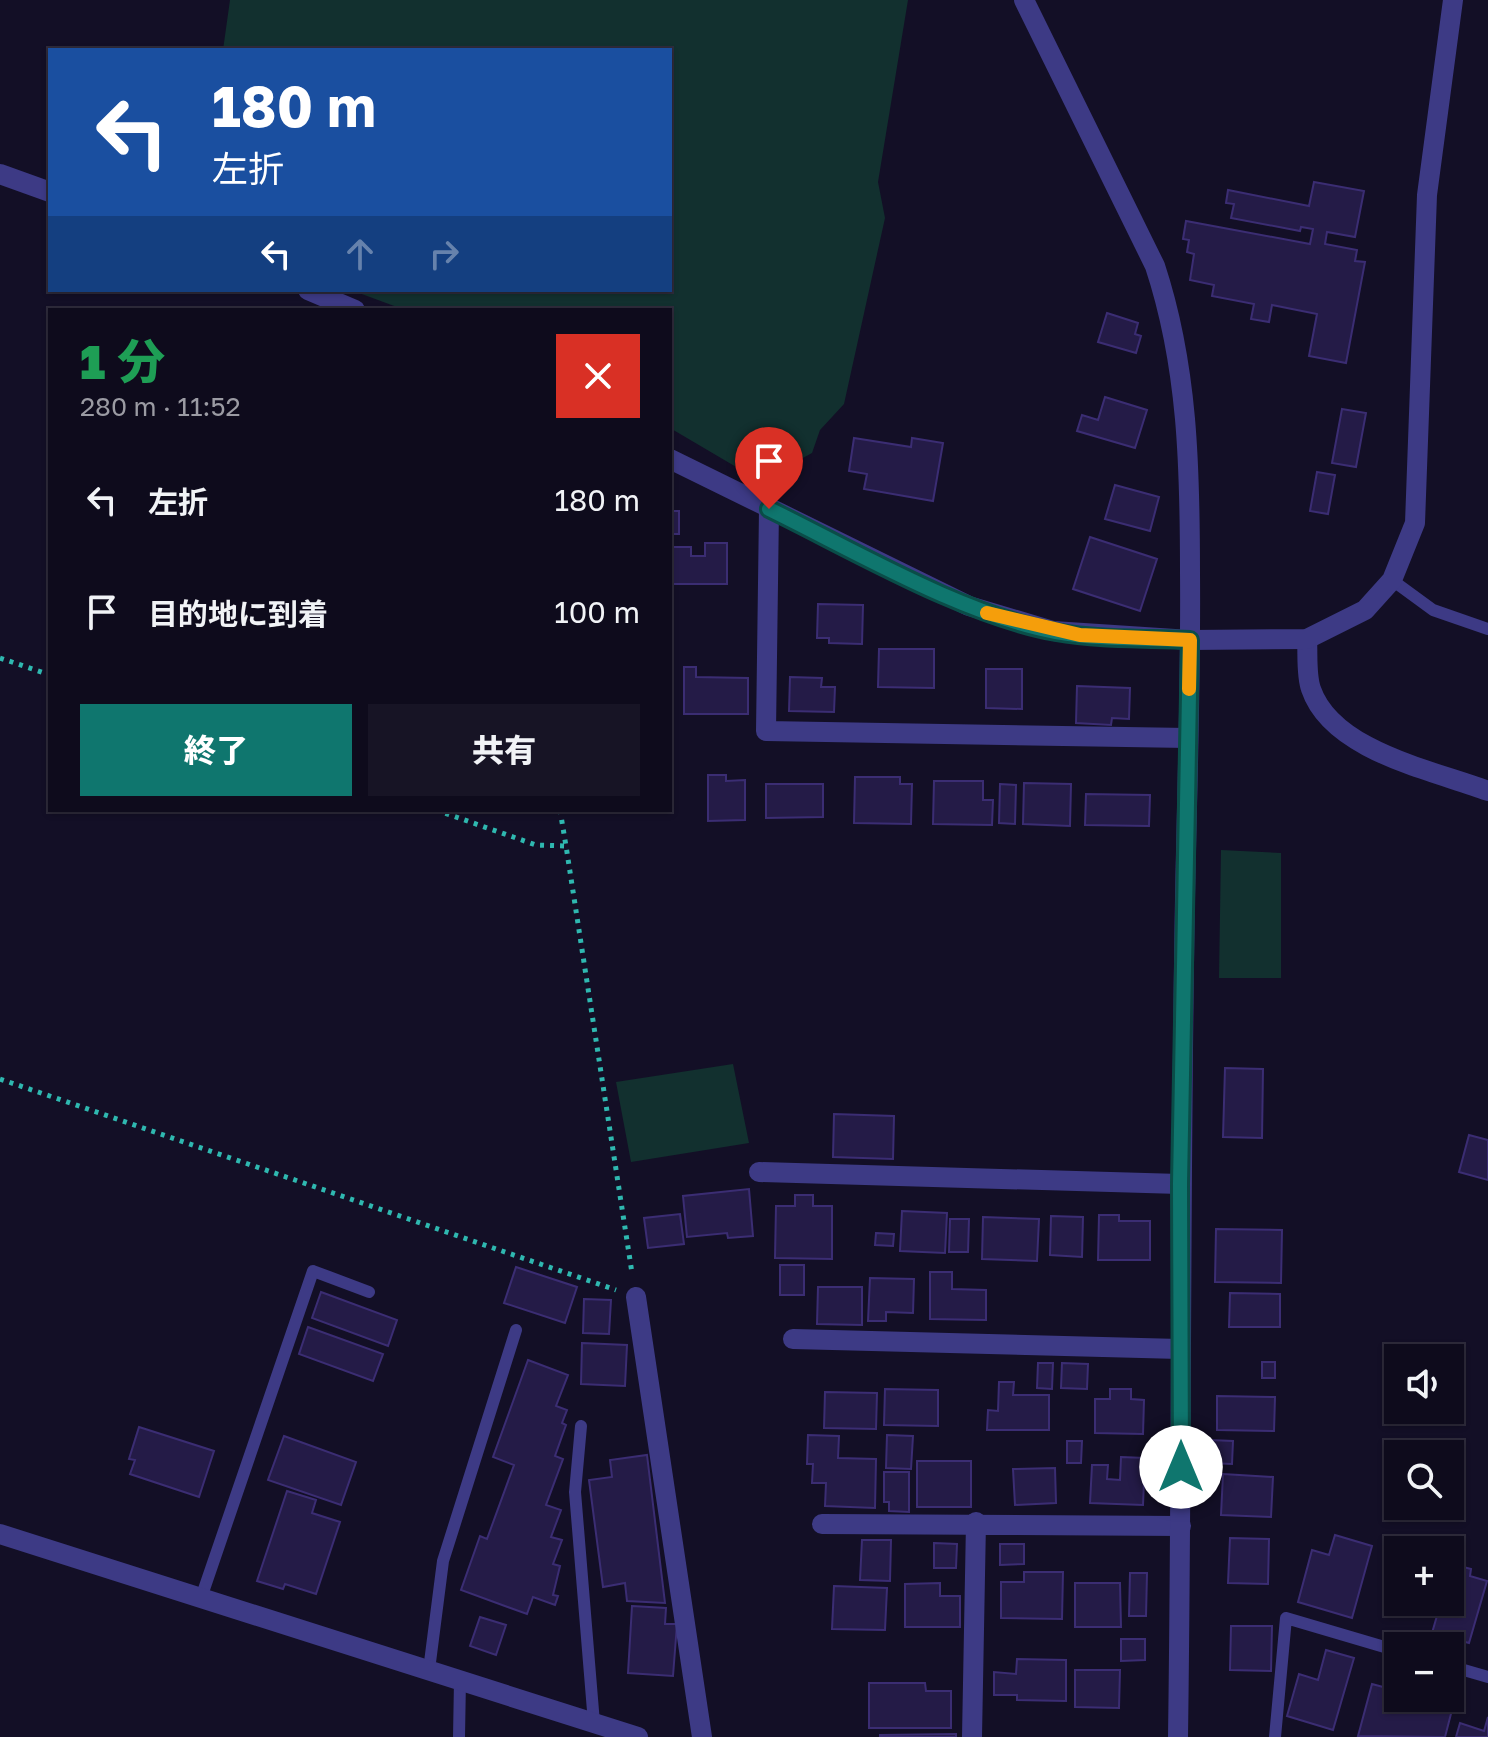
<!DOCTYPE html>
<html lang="ja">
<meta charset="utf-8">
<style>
:root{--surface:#0e0b1c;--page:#171425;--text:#f1f3f6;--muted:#9b9ba3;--line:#2e2b3b;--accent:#0f766e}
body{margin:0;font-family:"Golos Text","Noto Sans JP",sans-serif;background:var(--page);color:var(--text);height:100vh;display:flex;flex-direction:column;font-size:30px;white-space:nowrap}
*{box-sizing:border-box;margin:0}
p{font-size:26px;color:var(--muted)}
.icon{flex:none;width:44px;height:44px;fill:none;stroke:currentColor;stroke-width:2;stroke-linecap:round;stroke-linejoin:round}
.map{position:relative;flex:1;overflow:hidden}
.sheet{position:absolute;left:48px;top:308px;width:624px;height:504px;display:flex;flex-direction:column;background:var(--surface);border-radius:0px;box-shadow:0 2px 6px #0004,0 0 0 2px var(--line)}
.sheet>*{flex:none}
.top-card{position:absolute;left:48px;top:48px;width:624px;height:244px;border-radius:0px;box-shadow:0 2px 6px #0004,0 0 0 2px var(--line);background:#1a4fa0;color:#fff;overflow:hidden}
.fabs{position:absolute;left:1384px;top:1344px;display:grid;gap:16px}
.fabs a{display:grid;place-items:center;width:80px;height:80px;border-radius:0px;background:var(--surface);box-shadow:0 2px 6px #0004,0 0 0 2px var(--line);font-size:40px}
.pin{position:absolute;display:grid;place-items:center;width:68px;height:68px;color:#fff;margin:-82px -34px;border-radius:50% 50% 50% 0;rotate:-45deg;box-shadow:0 0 8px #0007}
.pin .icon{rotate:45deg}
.me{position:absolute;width:88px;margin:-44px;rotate:0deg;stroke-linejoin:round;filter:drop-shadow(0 0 6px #0008)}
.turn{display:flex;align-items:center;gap:28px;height:168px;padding:0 32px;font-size:36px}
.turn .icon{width:104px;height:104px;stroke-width:2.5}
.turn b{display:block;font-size:56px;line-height:68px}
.lanes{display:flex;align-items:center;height:76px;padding:0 32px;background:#0003;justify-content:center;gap:40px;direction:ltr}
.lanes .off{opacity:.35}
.round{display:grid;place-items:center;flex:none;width:84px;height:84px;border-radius:0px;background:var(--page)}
.summary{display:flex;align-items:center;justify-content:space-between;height:136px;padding:0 32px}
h1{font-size:48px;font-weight:800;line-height:60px;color:#1e9e55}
.primary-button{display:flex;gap:16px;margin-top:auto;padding:16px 32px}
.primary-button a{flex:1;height:92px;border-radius:0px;background:var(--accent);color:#fff;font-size:32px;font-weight:800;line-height:92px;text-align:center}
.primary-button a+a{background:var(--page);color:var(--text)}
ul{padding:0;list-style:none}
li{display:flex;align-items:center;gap:24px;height:112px;padding:0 32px}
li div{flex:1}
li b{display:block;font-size:30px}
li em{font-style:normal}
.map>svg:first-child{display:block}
.green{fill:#12302f}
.building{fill:#241b47;stroke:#3b2d73;stroke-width:2}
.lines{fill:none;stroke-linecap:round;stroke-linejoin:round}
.path{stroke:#2fb8b0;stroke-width:5;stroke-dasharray:4 6;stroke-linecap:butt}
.service{stroke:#3d3a85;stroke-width:12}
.minor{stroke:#3d3a85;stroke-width:20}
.tertiary{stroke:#3d3a85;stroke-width:20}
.route-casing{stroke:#0a4d48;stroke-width:20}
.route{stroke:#0f766e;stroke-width:14}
.slow{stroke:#f59e0b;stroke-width:14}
</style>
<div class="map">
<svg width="1488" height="1737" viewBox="0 0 1488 1737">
<rect width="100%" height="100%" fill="#130f26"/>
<path class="green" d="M230,0H908L878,182L885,218L844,404L820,430L812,453L777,472L743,471L670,428V310H405L351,290H670V50H223Z
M1221,850L1281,853V978H1219Z
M733,1064L749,1143L631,1162L616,1082Z"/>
<path class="building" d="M1314,182L1364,191L1355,237L1327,232L1325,244L1357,250L1355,261L1365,262L1346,363L1309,356L1317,314L1272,305L1269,322L1251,319L1254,304L1212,296L1214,285L1190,280L1194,254L1187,252L1189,240L1183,239L1186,221L1310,244L1313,229L1301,227L1300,231L1231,218L1234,204L1226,203L1228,190L1309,206Z
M1107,313L1138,323L1135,334L1141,336L1136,353L1098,342Z
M1105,397L1147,410L1135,448L1077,431L1082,415L1098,420Z
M1342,409L1366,413L1356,467L1332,463Z
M854,438L911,447L912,438L943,443L933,501L864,489L867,474L849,471Z
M1317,472L1335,475L1328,514L1310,511Z
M1115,485L1159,497L1150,531L1105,519Z
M670,511H679V534H670Z
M1090,537L1157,559L1140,611L1073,589Z
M705,543H727V584H670V547H691V556H705Z
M818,604L863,605L862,644L829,643V638H817Z
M879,649H934V688L878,687Z
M684,667H696V677L748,678V714H684Z
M986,669H1022V709L986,708Z
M790,677L822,678L821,687H835L834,712L789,711Z
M1077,686L1130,688L1129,719L1112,718L1111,725L1076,723Z
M708,775H726V781L745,780V820L708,821Z
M855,777H900V784H912L911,824L854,823Z
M934,781H983V800H993L992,825L933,824Z
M1024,783L1071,784L1070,826L1023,824Z
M766,784H823V817L766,818Z
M1000,784L1016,785L1015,824L999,823Z
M1086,794L1150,795L1149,826L1085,825Z
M1225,1068L1263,1069L1262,1138L1223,1137Z
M834,1114L894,1116L893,1159L833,1157Z
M1469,1135L1488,1140V1180L1459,1172Z
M749,1189L753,1236L728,1238L727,1233L687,1237L683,1196Z
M795,1195H813V1206H832V1259L775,1258L776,1206H795Z
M902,1211L947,1213L945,1253L900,1251Z
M680,1214L684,1244L648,1248L644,1218Z
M1099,1215H1119V1221H1150V1260H1098Z
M1051,1216L1083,1217L1082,1257L1050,1255Z
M983,1217L1039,1219L1037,1261L982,1259Z
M950,1219H969L968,1252H949Z
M1216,1229L1282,1230L1281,1283L1215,1282Z
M876,1233L894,1234L893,1246L875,1245Z
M780,1265H804V1295H780Z
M516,1267L577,1287L565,1323L504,1303Z
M930,1272H952V1289L986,1290V1320L930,1319Z
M870,1278L914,1279L913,1313L886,1312V1321H868Z
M818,1287H862V1325L817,1324Z
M321,1292L397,1320L388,1346L312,1318Z
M1230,1293L1280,1294V1327H1229Z
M584,1299L611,1300L609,1334L583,1333Z
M308,1327L383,1354L373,1381L299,1354Z
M582,1343L627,1345L625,1386L581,1384Z
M528,1360L568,1375L556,1406L567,1410L562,1423L566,1425L555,1456L563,1459L546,1505L561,1510L551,1537L562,1540L553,1564L560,1566L553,1595L558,1596L555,1605L533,1597L527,1614L461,1590L480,1536L487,1539L514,1465L493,1457Z
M1262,1362H1275V1378H1262Z
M1038,1363H1053L1052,1389L1037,1388Z
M1062,1363L1088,1364L1087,1389L1061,1388Z
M999,1382H1014L1013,1395H1049V1430H987L988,1410L998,1411Z
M885,1389L938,1390V1426L884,1425Z
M1110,1389H1131V1399L1144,1400L1143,1434L1095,1433V1399H1110Z
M825,1392L877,1393L876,1429L824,1428Z
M1217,1396L1275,1397L1274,1431L1217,1430Z
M139,1427L214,1451L199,1497L130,1474L135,1460L129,1459Z
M808,1435L839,1436L838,1458L876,1459L875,1508L825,1506L826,1483H812L813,1464H807Z
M887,1435L913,1436L911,1469L886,1468Z
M284,1436L356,1462L341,1505L268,1480Z
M1210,1440L1233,1441L1232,1464L1209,1463Z
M1067,1441H1082L1081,1463H1067Z
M647,1455L665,1603L627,1601L625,1583L603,1587L589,1480L612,1477L610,1460Z
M1121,1457L1145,1458L1143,1505L1090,1503L1092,1465H1108L1107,1479L1120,1480Z
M917,1461H971V1507H917Z
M1055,1468L1056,1503L1015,1505L1013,1469Z
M884,1472H909V1512L889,1511V1502H884Z
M1223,1474L1273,1477L1271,1517L1221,1515Z
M287,1491L316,1500L312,1513L340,1522L316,1594L285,1584L283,1589L257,1581Z
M1335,1535L1372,1546L1352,1618L1298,1602L1312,1550L1329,1555Z
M1230,1538L1269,1539L1268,1584L1228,1583Z
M862,1540H891L890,1581L860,1580Z
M934,1543L957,1544L956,1568H934Z
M1000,1544H1024V1564L1000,1565Z
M1452,1564L1471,1569L1470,1576L1487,1581L1469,1643L1432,1633L1441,1602H1450Z
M1024,1572H1063L1062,1619L1001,1618V1582H1024Z
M1130,1573H1147L1146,1616H1129Z
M940,1583V1596H960V1627H905V1584Z
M1075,1583H1120L1121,1627H1075Z
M834,1586L887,1588L885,1630L832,1629Z
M632,1606L666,1608L665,1624H677L673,1676L628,1673Z
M480,1617L506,1625L496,1655L470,1646Z
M1231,1626H1272L1271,1671L1230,1670Z
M1121,1639H1145V1660L1121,1661Z
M1326,1650L1354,1658L1333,1730L1287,1716L1299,1674L1318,1680Z
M1017,1659L1066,1660V1701L1017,1700V1695H994V1672L1016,1674Z
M1075,1670H1120L1119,1708L1075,1707Z
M869,1683H925L926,1691H951V1728H869Z
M1372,1684L1398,1691V1698H1423L1453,1706L1445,1737L1358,1736Z
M1488,1717V1737H1456L1460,1723L1484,1731Z
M956,1734V1737H880V1735Z"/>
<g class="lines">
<path class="path" d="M0,658L50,675
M436,810L536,845L566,846L632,1273
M560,810L566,846
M0,1079L616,1290"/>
<path class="service" d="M1392,580L1433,610L1488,629
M581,1426L575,1492L594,1723
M201,1598L313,1271L369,1292
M1450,1666L1488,1677
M429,1670L443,1561L516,1330
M459,1737L460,1680
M1275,1737L1286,1618L1398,1651"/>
<path class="minor" d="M769,509L766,731L1188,738
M1307,639C1308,655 1306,675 1311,689C1332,751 1432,770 1488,791
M759,1172L1180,1184
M636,1297L702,1737
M793,1339L1180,1349
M822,1524L1181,1526
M972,1737L976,1522"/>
<path class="tertiary" d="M1024,0L1155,266C1188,366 1190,468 1190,573C1191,682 1187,791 1185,899C1180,1179 1182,1458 1178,1737
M0,174L50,192
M308,290L355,310
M670,459L969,606L1053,631L1190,640L1307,639L1365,610L1392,580L1415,523L1427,195L1453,0
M0,1534L638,1737"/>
</g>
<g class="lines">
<g class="route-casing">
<path id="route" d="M769,509C855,551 963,615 1056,632C1100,640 1146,638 1190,640L1180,1184L1181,1467"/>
</g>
<use href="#route" class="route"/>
<path class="slow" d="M987,613L1080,635L1190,640L1189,689"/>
</g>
</svg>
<div class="fabs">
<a><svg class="icon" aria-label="sound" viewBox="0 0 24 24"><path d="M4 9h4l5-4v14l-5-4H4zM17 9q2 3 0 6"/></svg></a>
<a><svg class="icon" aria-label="search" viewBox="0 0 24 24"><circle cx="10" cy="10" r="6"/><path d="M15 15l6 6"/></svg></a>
<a>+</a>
<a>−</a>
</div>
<div class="pin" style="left:769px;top:509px;background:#d93025"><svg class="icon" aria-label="arrive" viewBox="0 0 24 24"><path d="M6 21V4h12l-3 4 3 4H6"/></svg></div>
<svg class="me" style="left:1181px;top:1467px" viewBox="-20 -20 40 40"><circle r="19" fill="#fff"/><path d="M0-13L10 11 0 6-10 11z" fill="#0f766e"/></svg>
<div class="top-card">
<div class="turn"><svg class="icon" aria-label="left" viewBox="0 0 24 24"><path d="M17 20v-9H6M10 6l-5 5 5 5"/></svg><div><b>180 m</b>左折</div></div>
<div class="lanes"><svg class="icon" aria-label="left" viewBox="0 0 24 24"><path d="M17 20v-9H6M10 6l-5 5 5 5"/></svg><svg class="icon off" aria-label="ahead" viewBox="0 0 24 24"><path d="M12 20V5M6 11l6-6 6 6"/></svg><svg class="icon off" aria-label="right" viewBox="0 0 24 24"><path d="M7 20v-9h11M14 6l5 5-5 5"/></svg></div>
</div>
<section class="sheet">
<div class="summary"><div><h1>1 分</h1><p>280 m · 11:52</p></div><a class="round" style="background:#d93025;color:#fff"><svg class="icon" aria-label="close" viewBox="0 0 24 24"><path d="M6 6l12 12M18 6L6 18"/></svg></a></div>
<ul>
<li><svg class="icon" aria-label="left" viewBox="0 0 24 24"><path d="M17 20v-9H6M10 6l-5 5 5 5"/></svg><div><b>左折</b></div><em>180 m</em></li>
<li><svg class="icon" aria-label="arrive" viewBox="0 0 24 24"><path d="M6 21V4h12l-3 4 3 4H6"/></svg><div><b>目的地に到着</b></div><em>100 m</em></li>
</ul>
<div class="primary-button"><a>終了</a><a>共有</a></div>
</section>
</div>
